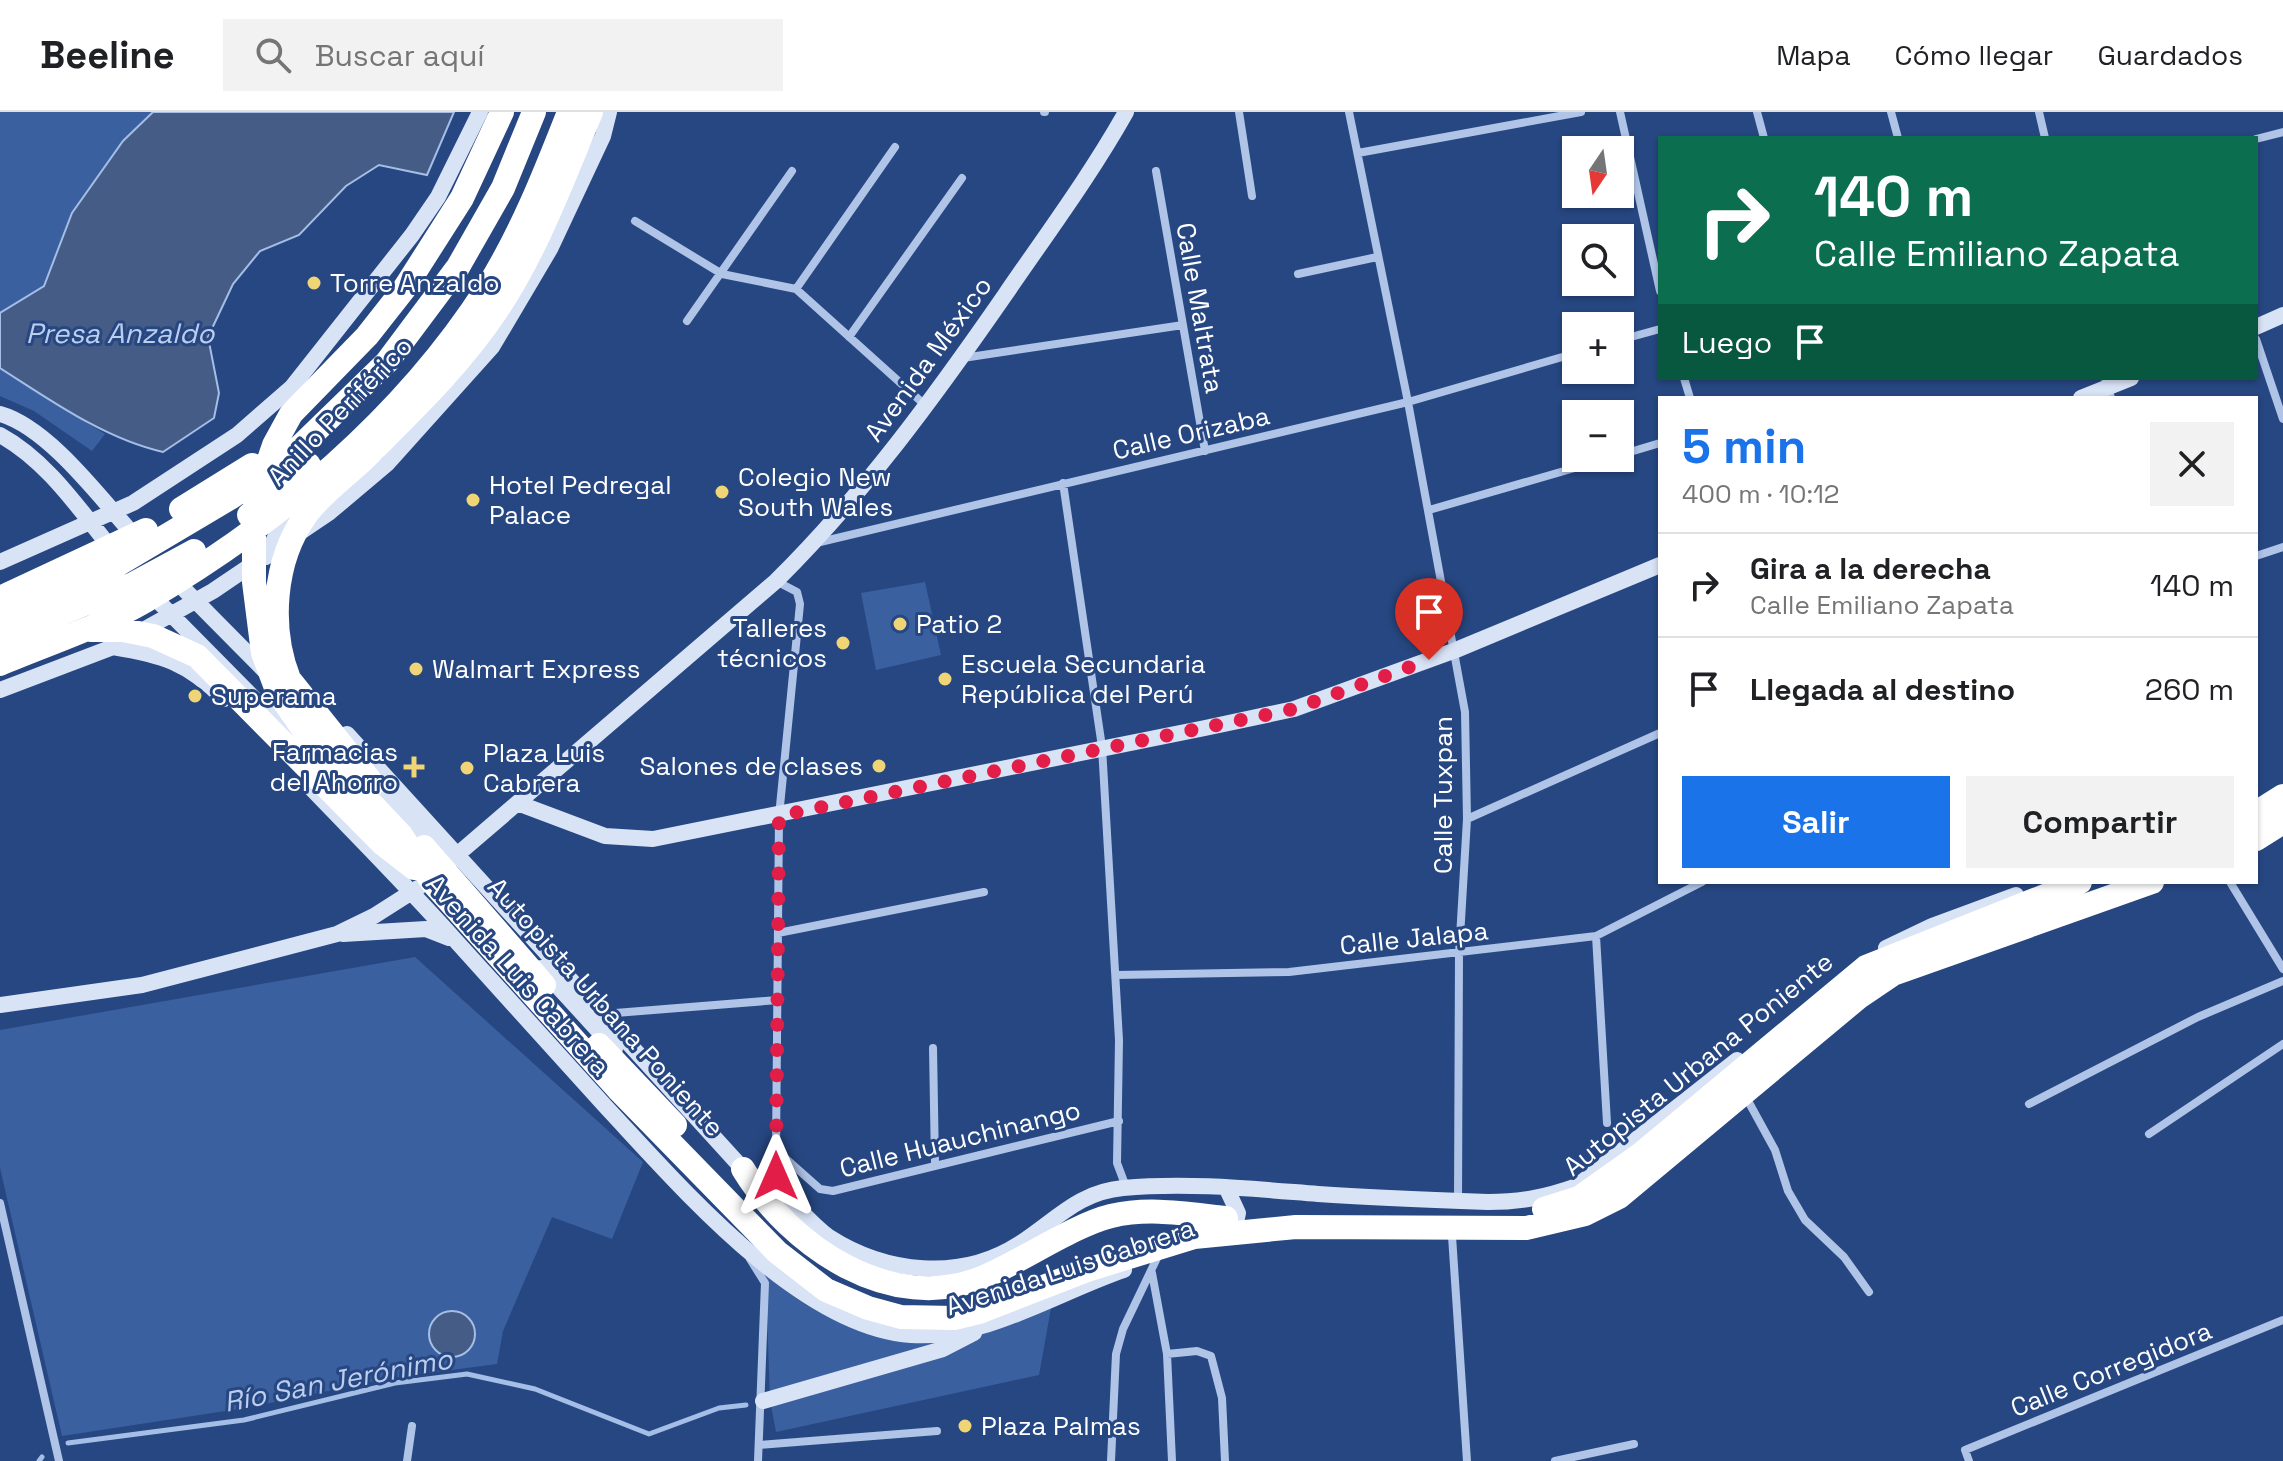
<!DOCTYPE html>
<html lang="es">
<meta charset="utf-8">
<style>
:root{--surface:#fff;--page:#f2f2f2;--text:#202124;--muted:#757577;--line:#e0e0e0;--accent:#1a73e8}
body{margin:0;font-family:"Space Grotesk",sans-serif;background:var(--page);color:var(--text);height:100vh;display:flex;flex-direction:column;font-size:30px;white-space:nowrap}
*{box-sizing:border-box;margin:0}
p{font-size:26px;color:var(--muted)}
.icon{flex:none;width:44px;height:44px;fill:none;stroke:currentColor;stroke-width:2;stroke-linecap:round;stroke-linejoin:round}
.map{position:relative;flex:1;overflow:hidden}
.side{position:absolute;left:1658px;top:284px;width:600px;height:488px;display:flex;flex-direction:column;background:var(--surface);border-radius:0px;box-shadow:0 2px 6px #0004}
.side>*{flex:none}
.hud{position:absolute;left:1658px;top:24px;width:600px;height:244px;border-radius:0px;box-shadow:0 2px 6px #0004;background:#0b6e4f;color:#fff;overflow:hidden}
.needle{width:52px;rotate:193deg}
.buttons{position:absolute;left:1562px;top:24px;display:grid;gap:16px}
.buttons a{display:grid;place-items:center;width:72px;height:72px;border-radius:0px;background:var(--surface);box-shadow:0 2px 6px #0004;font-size:40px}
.pin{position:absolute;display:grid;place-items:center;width:68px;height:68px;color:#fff;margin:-82px -34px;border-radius:50% 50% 50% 0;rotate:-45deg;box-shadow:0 0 8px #0007}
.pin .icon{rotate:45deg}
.me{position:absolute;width:88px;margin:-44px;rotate:0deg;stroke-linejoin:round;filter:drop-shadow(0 0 6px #0008)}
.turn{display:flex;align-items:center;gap:28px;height:168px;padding:0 24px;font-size:36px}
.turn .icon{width:104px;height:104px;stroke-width:2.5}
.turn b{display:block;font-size:56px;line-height:68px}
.then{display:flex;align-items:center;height:76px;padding:0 24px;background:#0003;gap:16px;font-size:30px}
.round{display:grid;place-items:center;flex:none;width:84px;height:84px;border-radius:0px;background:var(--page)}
.overview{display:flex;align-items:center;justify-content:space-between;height:136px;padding:0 24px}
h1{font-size:48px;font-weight:800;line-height:60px;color:var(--accent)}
.cta{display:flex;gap:16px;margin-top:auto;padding:16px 24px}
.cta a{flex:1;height:92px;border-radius:0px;background:var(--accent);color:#fff;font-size:32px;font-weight:800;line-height:92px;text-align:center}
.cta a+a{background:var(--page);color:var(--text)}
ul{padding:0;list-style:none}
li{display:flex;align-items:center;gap:24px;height:104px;padding:0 24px;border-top:2px solid var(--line)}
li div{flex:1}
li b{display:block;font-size:30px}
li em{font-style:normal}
header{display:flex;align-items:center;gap:48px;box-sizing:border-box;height:112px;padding:0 40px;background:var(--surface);border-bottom:2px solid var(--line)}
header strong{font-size:38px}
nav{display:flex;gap:44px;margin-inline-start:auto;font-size:28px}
.search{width:560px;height:72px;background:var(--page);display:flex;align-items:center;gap:20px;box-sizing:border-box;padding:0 28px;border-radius:0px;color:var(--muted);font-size:30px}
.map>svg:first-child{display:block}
.green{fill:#3b609f}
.water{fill:#455c86;stroke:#a4bee7;stroke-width:2}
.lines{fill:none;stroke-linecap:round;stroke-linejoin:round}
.stream{stroke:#a4bee7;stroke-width:5}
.street{stroke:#afc4e7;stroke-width:8}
.secondary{stroke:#d9e3f6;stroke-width:16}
.highway{stroke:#fff;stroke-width:24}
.route{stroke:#e11d48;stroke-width:14;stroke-dasharray:0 25.2}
.poi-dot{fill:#efd575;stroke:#274782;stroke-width:3}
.labels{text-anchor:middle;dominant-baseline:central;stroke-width:6;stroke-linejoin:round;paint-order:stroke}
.poi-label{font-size:26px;fill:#fff;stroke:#274782;text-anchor:start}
.street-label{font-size:26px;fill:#fff;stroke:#274782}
.water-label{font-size:28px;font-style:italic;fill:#bbceee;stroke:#274782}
</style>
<header>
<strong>Beeline</strong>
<div class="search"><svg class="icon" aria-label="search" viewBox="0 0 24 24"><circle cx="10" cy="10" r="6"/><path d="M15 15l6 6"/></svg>Buscar aquí</div>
<nav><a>Mapa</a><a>Cómo llegar</a><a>Guardados</a></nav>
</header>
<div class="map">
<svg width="2283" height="1349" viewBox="0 0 2283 1349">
<rect width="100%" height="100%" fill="#274782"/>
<path class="green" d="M0,0H153L123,29L72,101L44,174L0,201Z
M0,256L105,322L92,339L34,299L0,284Z
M925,470L941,543L876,558L861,481Z
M415,845L643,1050L612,1127L552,1105L503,1219L497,1252L391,1266L245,1296L62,1324L0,1056V918Z
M748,1141L909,1215L1053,1185L1039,1263L776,1320L770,1288L766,1170Z"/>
<path class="water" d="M153,0H454L427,63L379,53L346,74L299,123L260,139L233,172L208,225L219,281L214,306L163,340C105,327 50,288 0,256V201L44,174L72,101L123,29Z
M429 1222a23 23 0 1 1 46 0a23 23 0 1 1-46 0Z"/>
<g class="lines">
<path class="stream" d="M68,1331L244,1308L395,1271L467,1262L535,1277L649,1322L719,1296L746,1293
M39,1349L42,1345"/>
<path class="street" d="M1044,0H1045
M1239,0L1252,84
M1349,0L1408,290L1465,600L1467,707L1459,842L1458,1089
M1620,0L1660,179
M1757,0L1764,26
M1891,0L1898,26
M2039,0L2045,26
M2256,27L2283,20
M1358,41L1581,0
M1156,59L1205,339
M635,109L722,162L796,177L925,293
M1298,162L1377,145
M796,177L895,35
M687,209L792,59
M849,225L962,66
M2256,227L2283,307
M1620,228L1660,217
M963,246L1183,213
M1684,266L1690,286
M2105,266L2111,286
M1620,343L1660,331
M1063,371L1102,635L1119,928L1117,1051L1126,1075
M1429,398L1609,346
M816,431L1408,290L1576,241
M2256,444L2283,435
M776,469L797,480L800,492L779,704L776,1038V1064L782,1079
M1467,707L1660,621
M2230,770L2283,857
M778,821L984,780
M1596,824L1607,1011
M1116,863L1289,860L1596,824L1702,770
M603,902L778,888
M933,936L935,1052
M1747,987L1775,1038L1788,1079L1805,1108L1844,1145L1869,1180
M2029,992L2198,905L2283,869
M2149,1022L2283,932
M776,1038L820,1077L833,1079L1119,1009
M0,1091L59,1349
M1452,1124L1467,1349
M750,1147L765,1171L758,1349
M1152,1161L1167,1242L1172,1349
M1167,1242L1197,1239L1211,1244L1222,1286L1225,1349
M760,1333L937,1319
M407,1349L412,1314
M1111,1349L1116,1242L1123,1217L1157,1146
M1555,1349L1634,1332
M1969,1349L1965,1338L2283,1208"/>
<path class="secondary" d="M2256,215L2283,203
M2081,286L2131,266
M0,302C50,316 104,391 139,429
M0,323C48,349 81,400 115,441
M266,445L280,415L305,391
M0,450L133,391L237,323L292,275L412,123L438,85L480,0
M171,464L267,561
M146,477L307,640
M113,535C162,543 187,550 224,587
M0,578L113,535L213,479L330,400L387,352L492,235L550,137L603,24L609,0
M347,622L743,1057C756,1066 771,1074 784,1084C800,1096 812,1113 829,1125C885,1161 960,1170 1019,1132C1055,1109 1078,1080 1123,1076C1188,1070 1254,1077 1318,1082C1375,1086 1431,1088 1488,1090C1521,1090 1546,1085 1577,1074L1737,948
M367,664L436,737
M310,675C359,726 409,776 456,829C506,885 556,940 606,995C678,1072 800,1216 911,1223C985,1228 1056,1181 1124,1158
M520,692L605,724L653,727L1205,616L1294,597L1456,538L1660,453
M451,748L776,469C863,383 935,284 1005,183C1046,123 1090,64 1126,0
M343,822L426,817L449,826
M1886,836L1932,814L2016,783
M541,856L615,937
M0,893L142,873L337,822L374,804L418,776
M1226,1075L1238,1101L1233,1124
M763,1289L943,1237L974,1221"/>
<path class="highway" d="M502,0L462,86L404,177L367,224L291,302L274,333L256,386L254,413V470L263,541L278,581L310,627L401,723L432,770L618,977L777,1140L826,1178L868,1196L901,1205L954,1206L979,1200L1087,1158L1194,1125L1296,1115L1526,1116L1585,1102L1619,1085L1859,885L1893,862L2152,770
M181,397L252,353
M249,403L309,353
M0,486L146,418
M0,504L107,459L230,386L285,349L387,250L458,155L503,76L534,0
M91,518H123L153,524L197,544L383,732L414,756
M0,527L133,472L194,439
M0,552C47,532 100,515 145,489C278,411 403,307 487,176C522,120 545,61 569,0
M373,672L289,567C269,516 273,449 306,403C320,383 345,365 363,348C410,301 460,254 497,198C537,138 563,67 591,0
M2256,701L2283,684
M2256,727L2283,710
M424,735L544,873
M599,933L675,1013
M743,1057C790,1134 891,1204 984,1165C1022,1149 1074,1113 1111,1104C1149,1095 1187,1102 1226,1106
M1544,1097L1579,1086L1641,1042L1866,855L2080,770"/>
</g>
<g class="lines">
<path class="route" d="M776,1064L779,704L1294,597L1429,548"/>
</g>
<g class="poi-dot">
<circle cx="314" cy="171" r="8"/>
<circle cx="722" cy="380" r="8"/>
<circle cx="473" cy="388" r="8"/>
<circle cx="900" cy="512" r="8"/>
<circle cx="843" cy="531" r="8"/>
<circle cx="416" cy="557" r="8"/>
<circle cx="945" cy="567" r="8"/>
<circle cx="195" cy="584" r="8"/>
<circle cx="879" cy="654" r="8"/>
<path d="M410 643h8v8h8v8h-8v8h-8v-8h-8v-8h8z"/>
<circle cx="467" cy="656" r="8"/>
<circle cx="965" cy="1314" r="8"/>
</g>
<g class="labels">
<g class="poi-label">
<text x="330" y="171">Torre Anzaldo</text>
<text x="738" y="365">Colegio New<tspan x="738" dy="30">South Wales</tspan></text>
<text x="489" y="373">Hotel Pedregal<tspan x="489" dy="30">Palace</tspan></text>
<text x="916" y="512">Patio 2</text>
<text x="827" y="516" text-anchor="end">Talleres<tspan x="827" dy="30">técnicos</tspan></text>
<text x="961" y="552">Escuela Secundaria<tspan x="961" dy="30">República del Perú</tspan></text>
<text x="432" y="557">Walmart Express</text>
<text x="211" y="584">Superama</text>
<text x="398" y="640" text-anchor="end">Farmacias<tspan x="398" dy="30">del Ahorro</tspan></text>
<text x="483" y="641">Plaza Luis<tspan x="483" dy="30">Cabrera</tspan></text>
<text x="863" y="654" text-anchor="end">Salones de clases</text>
<text x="981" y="1314">Plaza Palmas</text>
</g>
<g class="street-label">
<text transform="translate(1200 196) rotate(80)">Calle Maltrata</text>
<text transform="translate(928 247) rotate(-54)">Avenida México</text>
<text transform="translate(340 299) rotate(-46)">Anillo Periférico</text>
<text transform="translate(1191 321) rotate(-13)">Calle Orizaba</text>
<text transform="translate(1443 683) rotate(-90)">Calle Tuxpan</text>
<text transform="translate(1414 826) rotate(-6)">Calle Jalapa</text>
<text transform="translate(518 863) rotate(48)">Avenida Luis Cabrera</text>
<text transform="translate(606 895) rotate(48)">Autopista Urbana Poniente</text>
<text transform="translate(1698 952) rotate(-39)">Autopista Urbana Poniente</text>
<text transform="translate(960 1027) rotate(-14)">Calle Huauchinango</text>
<text transform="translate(1070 1155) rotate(-18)">Avenida Luis Cabrera</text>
<text transform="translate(2111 1257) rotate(-22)">Calle Corregidora</text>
</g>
<g class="water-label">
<text x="120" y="221">Presa Anzaldo</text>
<text transform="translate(338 1268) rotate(-11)">Río San Jerónimo</text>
</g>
</g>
</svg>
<div class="buttons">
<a><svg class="needle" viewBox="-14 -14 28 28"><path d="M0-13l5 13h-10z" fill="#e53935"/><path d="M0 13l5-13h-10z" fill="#757577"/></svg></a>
<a><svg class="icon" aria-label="search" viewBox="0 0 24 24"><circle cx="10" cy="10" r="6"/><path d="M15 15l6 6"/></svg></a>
<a>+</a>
<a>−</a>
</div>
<div class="pin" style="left:1429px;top:548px;background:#d93025"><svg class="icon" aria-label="arrive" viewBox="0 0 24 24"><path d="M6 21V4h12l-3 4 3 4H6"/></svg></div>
<svg class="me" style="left:776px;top:1064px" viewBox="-20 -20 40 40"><path d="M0-17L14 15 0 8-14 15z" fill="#e11d48" stroke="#fff" stroke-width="4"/></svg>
<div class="hud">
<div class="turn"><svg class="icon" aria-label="right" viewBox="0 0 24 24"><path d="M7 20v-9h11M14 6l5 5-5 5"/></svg><div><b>140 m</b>Calle Emiliano Zapata</div></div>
<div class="then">Luego<svg class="icon" aria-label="arrive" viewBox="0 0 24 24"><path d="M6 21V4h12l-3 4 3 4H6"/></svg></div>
</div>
<section class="side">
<div class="overview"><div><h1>5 min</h1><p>400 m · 10:12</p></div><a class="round"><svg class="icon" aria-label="close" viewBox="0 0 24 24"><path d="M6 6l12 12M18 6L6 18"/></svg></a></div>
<ul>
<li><svg class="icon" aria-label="right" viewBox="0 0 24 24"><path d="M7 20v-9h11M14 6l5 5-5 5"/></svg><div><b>Gira a la derecha</b><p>Calle Emiliano Zapata</p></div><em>140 m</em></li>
<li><svg class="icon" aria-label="arrive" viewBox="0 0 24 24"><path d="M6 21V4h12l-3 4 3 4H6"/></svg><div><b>Llegada al destino</b></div><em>260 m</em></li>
</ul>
<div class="cta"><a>Salir</a><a>Compartir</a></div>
</section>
</div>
